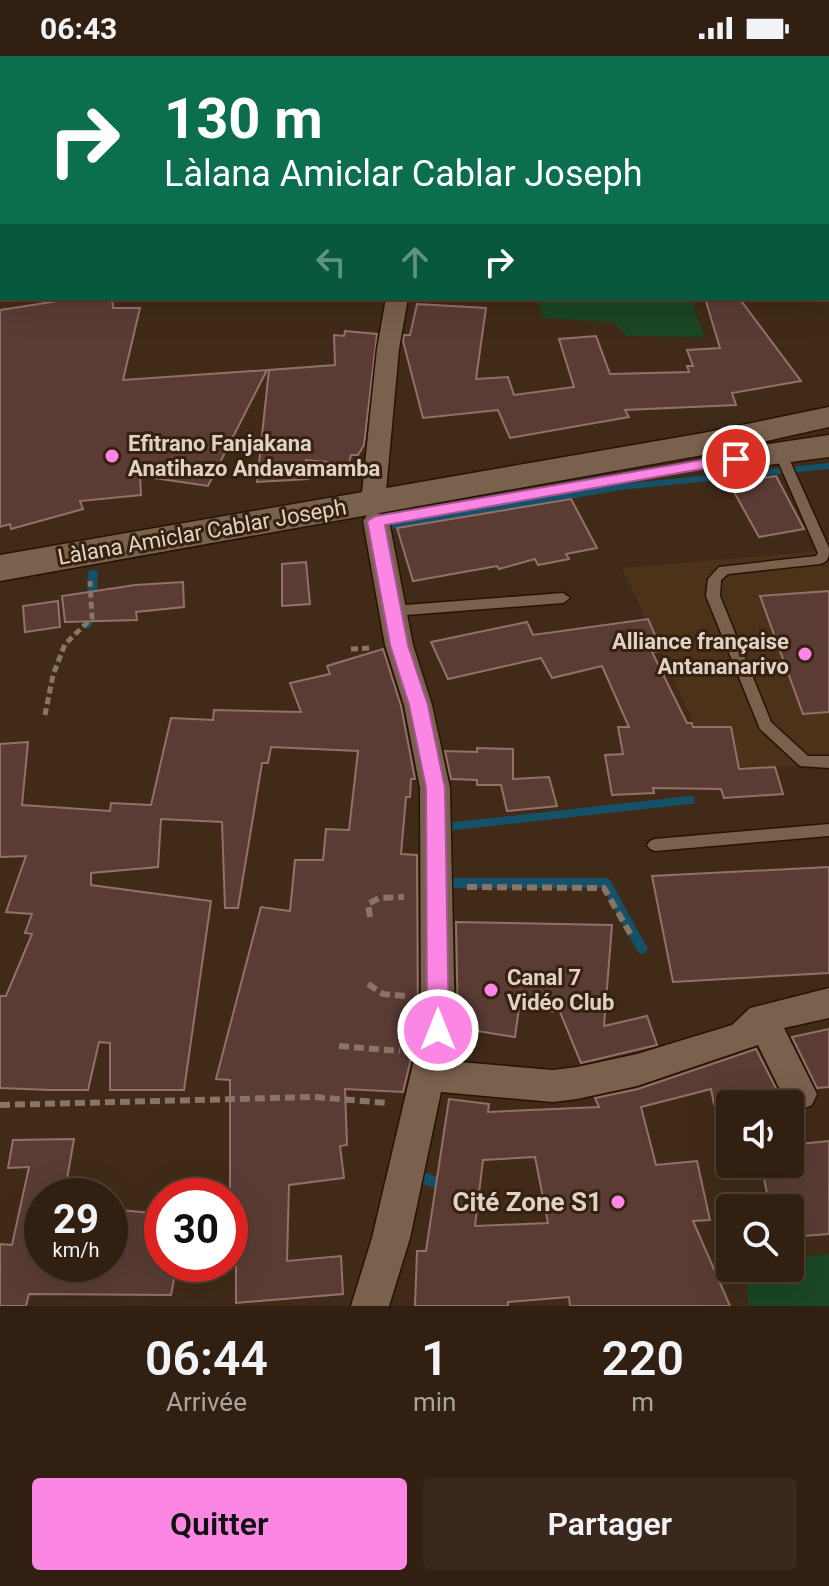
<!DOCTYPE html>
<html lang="fr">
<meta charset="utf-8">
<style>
:root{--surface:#312012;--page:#39281b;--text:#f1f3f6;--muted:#a8a39f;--line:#4c3e32;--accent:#fc86e3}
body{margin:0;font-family:Roboto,sans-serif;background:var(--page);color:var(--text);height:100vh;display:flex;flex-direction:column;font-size:30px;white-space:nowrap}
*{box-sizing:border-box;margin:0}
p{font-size:26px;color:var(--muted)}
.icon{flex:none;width:44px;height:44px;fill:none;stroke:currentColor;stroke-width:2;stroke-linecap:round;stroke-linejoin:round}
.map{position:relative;height:1250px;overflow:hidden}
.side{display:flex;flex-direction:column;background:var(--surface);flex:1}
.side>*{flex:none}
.banner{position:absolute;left:0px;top:0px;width:830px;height:244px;box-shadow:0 8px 32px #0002,0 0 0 2px var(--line);background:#0b6e4f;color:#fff;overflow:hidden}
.tools{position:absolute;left:716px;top:1034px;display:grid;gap:16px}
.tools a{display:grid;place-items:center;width:88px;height:88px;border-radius:8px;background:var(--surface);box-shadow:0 8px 32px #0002,0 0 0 2px var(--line);font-size:40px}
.speed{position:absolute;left:24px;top:1122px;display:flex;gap:16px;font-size:40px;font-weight:700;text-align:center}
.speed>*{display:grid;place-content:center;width:104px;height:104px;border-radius:50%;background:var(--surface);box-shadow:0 8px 32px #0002,0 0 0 2px var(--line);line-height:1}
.speed small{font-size:20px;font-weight:400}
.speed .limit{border:12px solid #d22;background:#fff;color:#111}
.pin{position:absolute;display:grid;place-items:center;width:68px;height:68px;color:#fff;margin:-34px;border:4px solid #fff;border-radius:50%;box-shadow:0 2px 8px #0007}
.me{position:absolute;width:88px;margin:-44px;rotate:0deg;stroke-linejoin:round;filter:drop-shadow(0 0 6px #0008)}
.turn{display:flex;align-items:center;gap:28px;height:168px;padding:0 32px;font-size:36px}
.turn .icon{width:104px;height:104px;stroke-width:2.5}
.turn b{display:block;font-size:56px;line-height:68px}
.lanes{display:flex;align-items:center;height:76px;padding:0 32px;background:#0003;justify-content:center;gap:40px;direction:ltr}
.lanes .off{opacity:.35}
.eta{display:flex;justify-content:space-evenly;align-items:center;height:136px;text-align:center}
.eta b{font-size:48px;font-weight:600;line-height:56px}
.button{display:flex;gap:16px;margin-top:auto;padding:16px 32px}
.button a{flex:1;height:92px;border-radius:8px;background:var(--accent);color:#111;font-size:32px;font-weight:600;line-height:92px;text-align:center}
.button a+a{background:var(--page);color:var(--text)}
.status{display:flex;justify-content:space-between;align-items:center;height:56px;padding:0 40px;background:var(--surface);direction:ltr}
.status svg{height:22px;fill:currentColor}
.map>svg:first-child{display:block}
.built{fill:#4d321a}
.green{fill:#1a4724}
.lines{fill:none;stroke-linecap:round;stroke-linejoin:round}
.stream{fill:#145269;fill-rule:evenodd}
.building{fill:#5a3c35;stroke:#937169;stroke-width:2;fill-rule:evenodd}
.lane-casing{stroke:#271302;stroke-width:3}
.street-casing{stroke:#271302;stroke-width:3}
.secondary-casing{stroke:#271302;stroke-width:3}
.path-far2{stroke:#887566;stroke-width:4;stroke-dasharray:6 3;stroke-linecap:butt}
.path-far1{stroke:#887566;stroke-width:5;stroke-dasharray:7 4;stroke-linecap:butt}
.path{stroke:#887566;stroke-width:6;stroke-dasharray:10 5;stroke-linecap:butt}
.lane{fill:#7a614d;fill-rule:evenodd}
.street{fill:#7a614d;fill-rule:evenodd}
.secondary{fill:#7a614d;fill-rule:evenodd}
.route{fill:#fc86e3;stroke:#a45794;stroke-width:2}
.poi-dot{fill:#fc86e3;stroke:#36210e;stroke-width:3}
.labels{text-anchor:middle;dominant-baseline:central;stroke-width:6;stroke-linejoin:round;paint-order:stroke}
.poi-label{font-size:22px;font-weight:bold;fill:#e0d2c7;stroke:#36210e;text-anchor:start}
.street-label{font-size:22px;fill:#e0d2c7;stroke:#36210e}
.near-poi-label{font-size:26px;font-weight:bold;fill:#e0d2c7;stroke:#36210e;text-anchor:end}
</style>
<div class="status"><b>06:43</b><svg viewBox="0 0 49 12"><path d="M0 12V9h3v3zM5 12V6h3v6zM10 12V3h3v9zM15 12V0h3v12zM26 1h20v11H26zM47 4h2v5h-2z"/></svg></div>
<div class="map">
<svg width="829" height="1250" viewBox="0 0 829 1250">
<rect width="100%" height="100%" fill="#412b18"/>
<path class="built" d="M817,483L829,484V710L714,711L622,512L822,495Z"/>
<path class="green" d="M538,242H690L705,281L627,280L613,266L543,262Z
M829,1198V1250H749L746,1212H790V1202Z"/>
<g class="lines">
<path class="stream" d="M829,407V413L621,434L391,473L386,470L391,467L621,428Z
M93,513L98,516C95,534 103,562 88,573L83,570L87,557L88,516Z
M690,740L694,741L695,744L694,747L690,748L446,775L442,774L441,771L442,768L446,767Z
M447,822H606L610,824L648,893L646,896L642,898L638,896L603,832H447L443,830L441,827L443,824Z
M418,1114L445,1124L447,1128L445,1132L440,1134L413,1124L412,1120L413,1116Z"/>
</g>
<path class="building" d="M77,242H112L113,252H140L123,324L267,314L208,430L140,420L141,439L80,445L83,453L11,473L10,468L0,471V254Z
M705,242H739L801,325L732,337L736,349L625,354L629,361L510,382L498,354L423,362L403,285L404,279H410L417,248L486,252L476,323L508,321L514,339L574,331L559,283L596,280L610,318L689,316L687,310H693L687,294L720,292Z
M345,275L377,278L364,389L358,399H351L349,408L306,404L308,423L257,426L269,314L335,309L334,279L344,280Z
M776,420L804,473L759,481L729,427Z
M571,443L597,492L566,498L569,503L538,509L535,503L499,513L497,510L413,525L397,472Z
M306,506L310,548L282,550V508Z
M183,526L184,551L136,556L137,564L65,566L62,540L135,529Z
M829,535V656L803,658L760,540Z
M58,545L60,571L25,576L23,550Z
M648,563L662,595L652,596L687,667H692L693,671H731L739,713L775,711L783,738L724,742L721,733L653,732L654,737L612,739L605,699L623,698L618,671H629L602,610L552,622L541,602L448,623L431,586L527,566L533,579Z
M383,593L401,650L415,723H411L410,741H406L401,798L417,799L418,974L403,1036L345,1033L347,1089L340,1090L344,1122L289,1129L287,1205L341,1200L343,1238L236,1247V1192H230V1024L216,1023L261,851L290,855L295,804H323L326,773L349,774L358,695L271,691L268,707H262L238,852H225L222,766L161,763L158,811L91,817V829L211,845L184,1034H110V987L99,986L88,1034H51L0,1032V940H6L32,878L25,877L32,858L6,856L26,800L0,801V688L28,686L22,749L110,755L111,747L151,749L171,662L213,664L214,654L301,656L290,627L330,618L327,610Z
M477,692L513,693V723L549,721L557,750L507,755L501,729H477V724L451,723L445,695L477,696Z
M829,811V917L673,926L652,820Z
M456,866L612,869L604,970L647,960L657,989L581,1007L560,956L519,952L515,981L458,972Z
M829,973V1031L817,1032L792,981Z
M756,993L784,1048H714L711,1033L641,1051L656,1109L697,1105L710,1164L693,1165L730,1250H570L569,1241L508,1246V1250H415L417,1195H426L449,1043L489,1048L488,1056L599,1051L595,1042L638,1033ZM535,1101L548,1167L475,1170L483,1104Z
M74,1083L64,1140H42V1189L37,1209L110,1210V1153L162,1158V1208H177L171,1239L29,1238L26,1250H0V1188L12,1189L29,1111L8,1112L13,1084Z
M829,1085V1178L790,1181V1152H770L761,1108H790V1089Z"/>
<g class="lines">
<g class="lane-casing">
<path id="lane" d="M780,392L786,396L829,492C829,500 829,506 820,508L728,518L721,524L720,540L771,666L808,700H829V712L800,710L760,673L706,540L708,523L719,511L816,500L818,497L774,396Z
M563,537L570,542L563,547L393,560L386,555L393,550Z
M829,768V780L655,795L650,793L647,789L650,785L655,783Z"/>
</g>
<g class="street-casing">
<path id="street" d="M351,0H369L370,2H352Z
M386,242H408L399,293L385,446L382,452H364L361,446L377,293Z
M376,457L385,459L389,465L413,589L432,649L450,732L455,974L448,1005L553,1014L577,1011L637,998L732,969L750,952L829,932V962L784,972L817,1038L812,1049L800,1054L787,1048L758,989L637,1030L577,1043L553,1046L441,1036L410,1182L389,1250H351L372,1182L421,974L420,732L404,649L385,589L363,465L367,459Z"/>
</g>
<g class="secondary-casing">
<path id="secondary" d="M829,351V371L703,399L0,525V499L703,377Z
M829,379V401L768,409L756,406L751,398L756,390Z"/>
</g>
<path class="path-far2" d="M635,2L638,0
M792,2L796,0"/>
<path class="path-far1" d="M351,593L371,592
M45,659L53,619L65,588L92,562L90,525"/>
<path class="path" d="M467,831L604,832L631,879
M370,861L368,848L379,842L404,841
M368,928L383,938L405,940
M339,990L400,995
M0,1049L314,1041L387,1047"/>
<use href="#lane" class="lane"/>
<use href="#street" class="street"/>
<use href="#secondary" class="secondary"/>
</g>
<path class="route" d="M736,398L743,403L741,406L385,469L408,589L428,649L445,732L449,974L446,981L438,984L431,981L427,974L426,732L409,649L390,589L367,465L376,460Z"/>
<g class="poi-dot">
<circle cx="112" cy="400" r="8"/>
<circle cx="805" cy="598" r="8"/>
<circle cx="491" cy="934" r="8"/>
<circle cx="618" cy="1146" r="8"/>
</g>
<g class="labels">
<g class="poi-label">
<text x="128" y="387">Efitrano Fanjakana<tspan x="128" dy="25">Anatihazo Andavamamba</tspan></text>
<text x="789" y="585" text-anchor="end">Alliance française<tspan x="789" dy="25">Antananarivo</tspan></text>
<text x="507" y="921">Canal 7<tspan x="507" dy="25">Vidéo Club</tspan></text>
</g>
<g class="street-label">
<text transform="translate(202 476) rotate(-10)">Làlana Amiclar Cablar Joseph</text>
</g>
<g class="near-poi-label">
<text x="602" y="1146">Cité Zone S1</text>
</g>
</g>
</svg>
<div class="tools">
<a><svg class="icon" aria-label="sound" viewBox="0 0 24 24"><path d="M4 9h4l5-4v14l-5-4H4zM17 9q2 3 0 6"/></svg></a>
<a><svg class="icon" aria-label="search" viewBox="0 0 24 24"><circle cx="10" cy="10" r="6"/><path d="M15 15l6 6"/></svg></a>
</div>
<div class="speed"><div>29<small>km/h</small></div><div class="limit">30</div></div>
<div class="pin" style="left:736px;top:403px;background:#d93025"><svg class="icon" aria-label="arrive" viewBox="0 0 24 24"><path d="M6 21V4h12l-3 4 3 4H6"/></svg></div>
<svg class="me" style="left:438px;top:974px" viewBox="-20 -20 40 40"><circle r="17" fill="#fc86e3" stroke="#fff" stroke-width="3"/><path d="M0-11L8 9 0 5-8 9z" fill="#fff"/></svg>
<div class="banner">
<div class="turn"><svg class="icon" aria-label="right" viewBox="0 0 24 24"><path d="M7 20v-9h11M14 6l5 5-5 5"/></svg><div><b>130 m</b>Làlana Amiclar Cablar Joseph</div></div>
<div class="lanes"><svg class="icon off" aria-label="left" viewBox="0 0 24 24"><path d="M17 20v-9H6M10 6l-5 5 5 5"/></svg><svg class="icon off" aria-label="ahead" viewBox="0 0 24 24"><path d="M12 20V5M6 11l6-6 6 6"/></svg><svg class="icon" aria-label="right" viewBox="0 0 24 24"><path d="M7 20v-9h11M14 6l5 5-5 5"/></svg></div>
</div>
</div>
<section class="side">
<div class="eta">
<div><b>06:44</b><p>Arrivée</p></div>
<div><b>1</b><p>min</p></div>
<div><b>220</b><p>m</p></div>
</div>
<div class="button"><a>Quitter</a><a>Partager</a></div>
</section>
